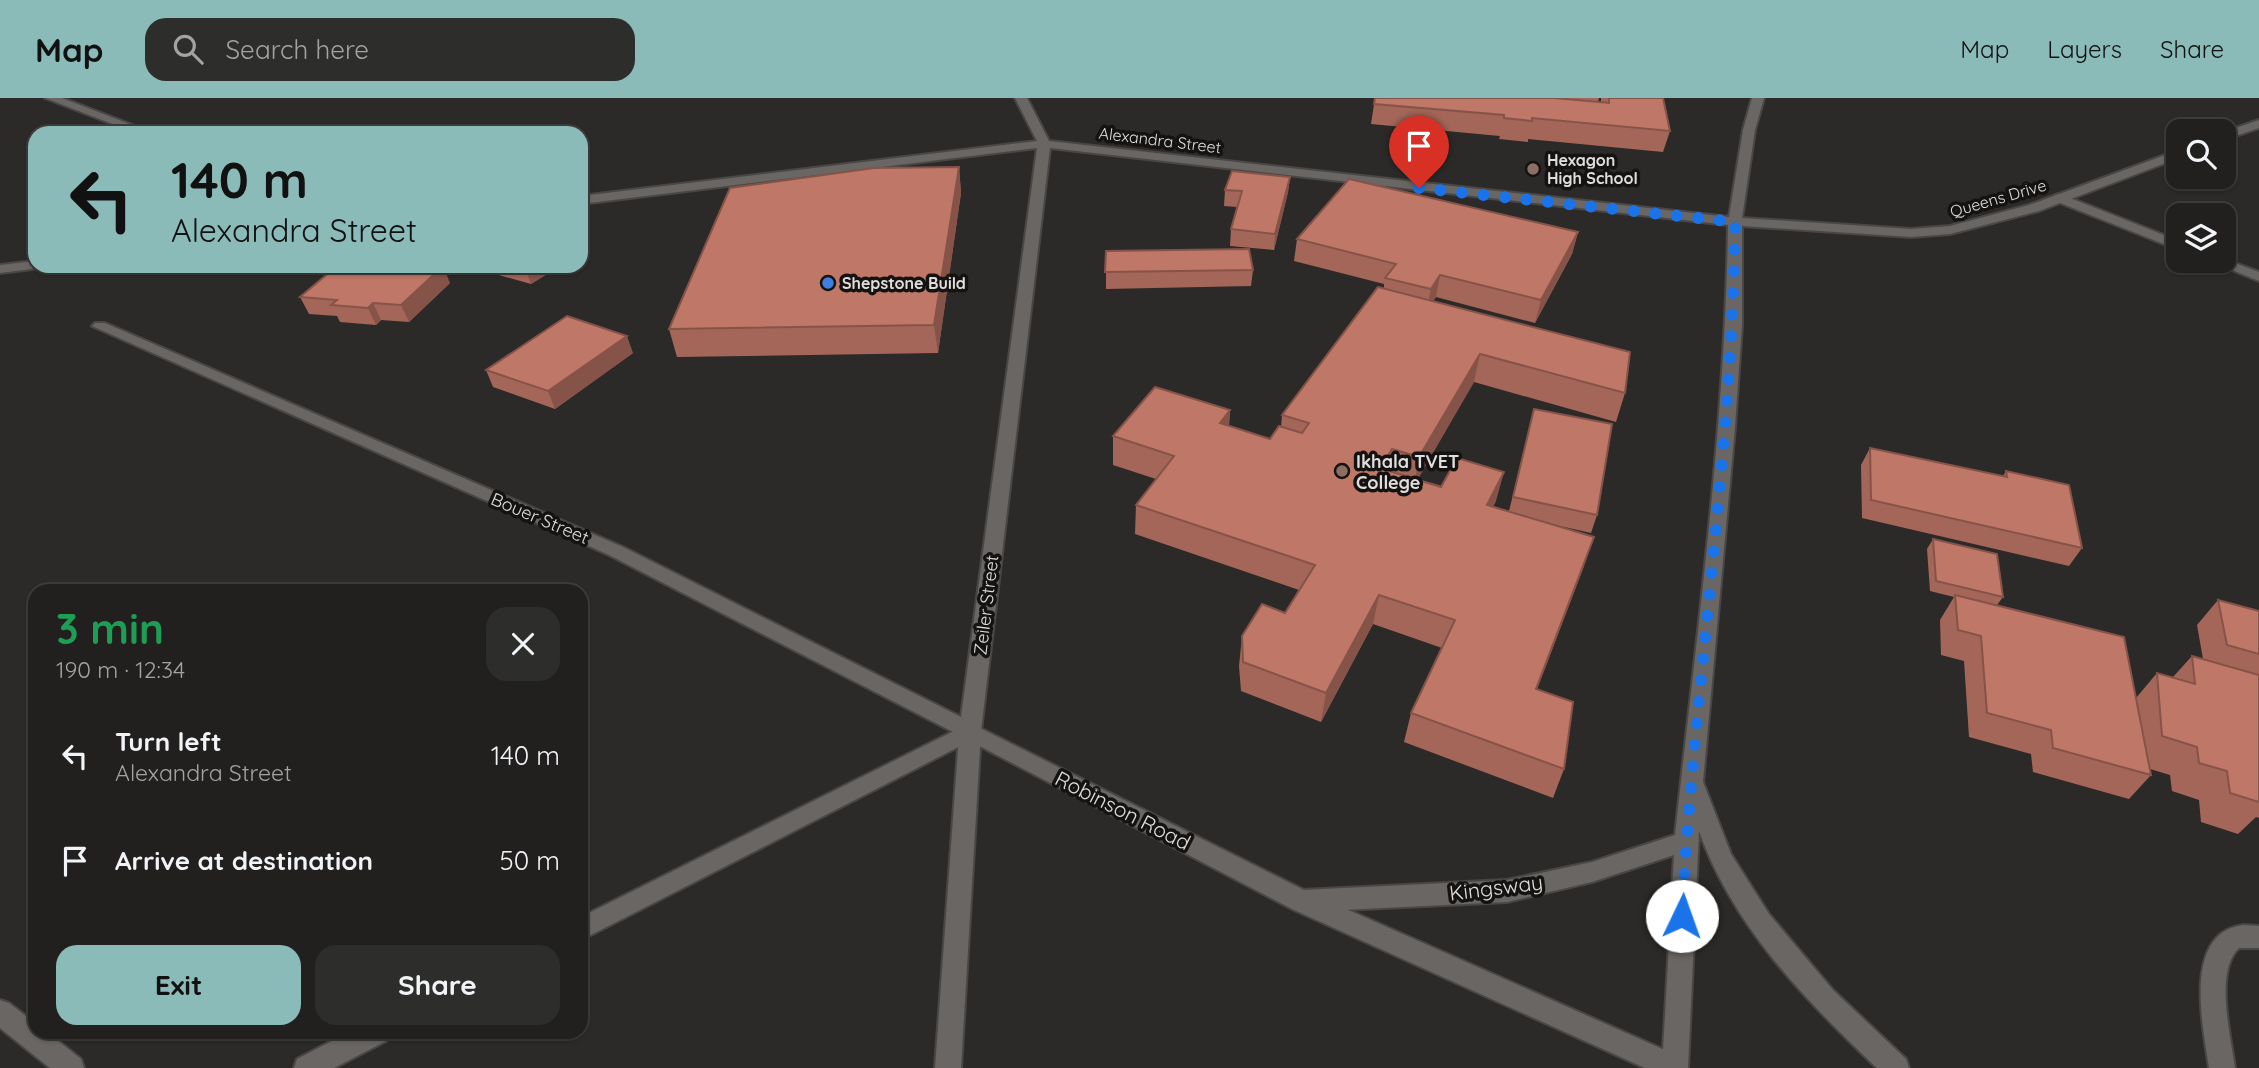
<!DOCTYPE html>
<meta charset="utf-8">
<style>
:root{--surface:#21201e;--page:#2d2d2b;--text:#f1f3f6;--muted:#a2a3a4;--line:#3e3e3c;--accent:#8bbbb9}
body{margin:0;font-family:Quicksand,sans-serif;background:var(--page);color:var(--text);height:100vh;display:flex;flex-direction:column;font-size:26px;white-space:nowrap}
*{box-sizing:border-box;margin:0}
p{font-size:23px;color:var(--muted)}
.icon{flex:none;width:38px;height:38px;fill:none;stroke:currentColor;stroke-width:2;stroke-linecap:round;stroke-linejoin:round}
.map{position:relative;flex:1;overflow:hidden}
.details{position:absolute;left:28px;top:486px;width:560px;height:455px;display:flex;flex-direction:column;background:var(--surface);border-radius:21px;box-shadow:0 2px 5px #0004,0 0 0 2px var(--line)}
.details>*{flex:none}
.guide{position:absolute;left:28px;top:28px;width:560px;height:147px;border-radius:21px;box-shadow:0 2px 5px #0004,0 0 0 2px var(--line);background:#8bbbb9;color:#111;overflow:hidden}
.tools{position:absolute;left:2166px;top:21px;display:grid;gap:14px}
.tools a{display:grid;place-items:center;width:70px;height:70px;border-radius:14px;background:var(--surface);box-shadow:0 2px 5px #0004,0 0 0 2px var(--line);font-size:35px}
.pin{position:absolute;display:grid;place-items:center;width:60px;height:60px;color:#fff;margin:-72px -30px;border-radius:50% 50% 50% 0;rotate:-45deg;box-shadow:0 0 7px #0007}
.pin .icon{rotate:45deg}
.me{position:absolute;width:77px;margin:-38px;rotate:3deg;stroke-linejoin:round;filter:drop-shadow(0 0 5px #0008)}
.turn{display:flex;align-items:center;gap:24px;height:147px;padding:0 28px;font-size:32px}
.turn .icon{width:91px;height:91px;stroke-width:2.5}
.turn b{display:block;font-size:49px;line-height:60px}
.round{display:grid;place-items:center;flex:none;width:74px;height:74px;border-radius:21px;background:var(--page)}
.overview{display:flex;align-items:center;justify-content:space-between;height:119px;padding:0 28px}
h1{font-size:42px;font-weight:800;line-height:52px;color:#1e9e55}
.primary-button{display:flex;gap:14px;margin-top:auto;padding:14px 28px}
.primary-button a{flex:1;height:80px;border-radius:21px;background:var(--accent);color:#111;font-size:28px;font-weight:800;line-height:80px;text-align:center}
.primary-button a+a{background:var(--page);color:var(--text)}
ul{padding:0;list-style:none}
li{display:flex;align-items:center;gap:21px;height:105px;padding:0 28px}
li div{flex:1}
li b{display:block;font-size:26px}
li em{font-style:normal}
header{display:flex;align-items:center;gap:42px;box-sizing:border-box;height:98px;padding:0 35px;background:var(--accent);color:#111}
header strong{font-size:33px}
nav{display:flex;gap:38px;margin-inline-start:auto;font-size:24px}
.search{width:490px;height:63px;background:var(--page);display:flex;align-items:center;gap:18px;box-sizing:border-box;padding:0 24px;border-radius:21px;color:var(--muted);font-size:26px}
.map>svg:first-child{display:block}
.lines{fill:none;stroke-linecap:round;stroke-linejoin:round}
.service-casing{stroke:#494746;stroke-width:4}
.minor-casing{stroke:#494746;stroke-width:4}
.tertiary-casing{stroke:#494746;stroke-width:4}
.service{fill:#696663;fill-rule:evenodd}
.minor{fill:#696663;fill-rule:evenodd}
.tertiary{fill:#696663;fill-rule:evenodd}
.wall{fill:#a46659}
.shaded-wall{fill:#865348}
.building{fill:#bf7767;stroke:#865348;stroke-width:2}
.route{stroke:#1a73e8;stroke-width:12;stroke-dasharray:0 21.6}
.education-dot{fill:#8d6e63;stroke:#141312;stroke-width:2.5}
.shop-dot{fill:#3f7fe0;stroke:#141312;stroke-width:2.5}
.labels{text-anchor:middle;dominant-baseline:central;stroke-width:7;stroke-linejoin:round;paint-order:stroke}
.far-street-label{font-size:16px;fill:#e0dedd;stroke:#141312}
.far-poi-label{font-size:16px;font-weight:bold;fill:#e0dedd;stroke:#141312;text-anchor:start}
.poi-label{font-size:18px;font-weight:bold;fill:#e0dedd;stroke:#141312;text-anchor:start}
.street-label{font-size:18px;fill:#e0dedd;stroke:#141312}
.near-street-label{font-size:21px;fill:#e0dedd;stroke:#141312}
</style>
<header>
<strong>Map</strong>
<div class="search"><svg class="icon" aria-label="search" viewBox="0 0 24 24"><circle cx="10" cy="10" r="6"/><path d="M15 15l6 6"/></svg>Search here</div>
<nav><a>Map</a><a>Layers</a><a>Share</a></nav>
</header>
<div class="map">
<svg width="2259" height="970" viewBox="0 0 2259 970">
<rect width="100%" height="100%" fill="#2c2a28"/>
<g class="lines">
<g class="service-casing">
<path id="service" d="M2060,96L2179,143V152L2055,103V97Z
M2224,161L2259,174V183L2210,163Z
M2243,827L2259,828V850H2239C2214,873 2231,939 2235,970H2209C2203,928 2182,835 2243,827Z"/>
</g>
<g class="minor-casing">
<path id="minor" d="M45,0H62L153,35H136Z
M1015,0H1027L1049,43L1729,119L1743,32L1752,0H1764L1755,32L1742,120L1911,131L1950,128L2029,107L2179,52V60L2039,113L1950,136L1911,139L1742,128V227L1735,329L1703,684L1731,756L1769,816L1833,892L1906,961L1909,970H1877C1805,902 1733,828 1699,733L1688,970H1662L1674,757L1592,784L1507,804L1302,814L1293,811L1290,803L1293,795L1302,792L1507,782L1592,764L1675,737C1697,534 1725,331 1728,127L1050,50L981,633L961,970H935L959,637L609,457L92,228L95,225H105L623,449L961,619L1037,50L581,106V98L1037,43Z
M2259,22V30L2224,42V34Z
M35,163V168H41L40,170L0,175V167Z
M0,902L9,905L35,925V934H47L81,961L84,970H50L0,930Z"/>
</g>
<g class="tertiary-casing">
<path id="tertiary" d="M970,625L1310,795L1685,961L1688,970H1645L1292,811L970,643L581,842V819Z
M349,934H390L386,943L334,970H294L297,961Z"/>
</g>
<use href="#service" class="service"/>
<use href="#minor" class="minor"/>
<use href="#tertiary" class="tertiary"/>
</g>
<path class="wall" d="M1375,0H1599L1598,4H1601V0H1663L1670,33L1663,54L1528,41V44L1499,41L1500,38L1371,26Z
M959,69L961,95L938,255L677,259L669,231Z
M1290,79L1288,94L1274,152L1230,148L1231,131L1237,109L1224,108L1225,92Z
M1578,134L1572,156L1535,225L1436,199L1433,203L1625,295L1616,324L1474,284L1417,381L1496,403L1493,408L1509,413L1534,311L1597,417L1591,435L1551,426L1584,468L1537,591L1564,671L1553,700L1404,644L1411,615L1442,550L1373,526L1321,624L1241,593L1239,568L1242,538L1285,515L1299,492L1135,436L1136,407L1156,381L1113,367V338L1230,312L1229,328L1270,341L1281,329L1282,317L1384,191V186L1294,163L1297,141Z
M1106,153L1253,172L1251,188L1106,191Z
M476,168H560L531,186L477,171Z
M450,185L409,224L381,222L376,227L340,224L337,218L309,216L300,199Z
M633,255L555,311L493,289L486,272Z
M1870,350L2003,378L2006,373L2082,450L2069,468L1862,420L1861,367Z
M1933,441L2003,499L1997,507L2136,600L2157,575L2173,579L2192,558L2203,561L2197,527L2218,502L2259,513V720L2256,719L2238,736L2201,724L2199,702L2172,693L2170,677L2150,671L2151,677L2129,701L2033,674L2031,656L1969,639L1964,563L1941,557L1940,522L1954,499L1930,493L1927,451Z"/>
<path class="shaded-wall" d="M959,69L961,95L938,255L934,227Z
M1290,79L1288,94L1274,152L1275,136Z
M1578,134L1572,156L1535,225L1541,202Z
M443,168L450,185L409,224L401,207Z
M527,168H560L531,186L525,170Z
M1440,177L1436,199L1426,214L1431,191Z
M373,205L381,222L376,227L368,210Z
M627,238L633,255L555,311L548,293Z
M1480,256L1474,284L1414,388L1419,359Z
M1230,312L1228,340L1220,325Z
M1504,374L1496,403L1480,436L1487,407Z
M1594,439L1584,468L1526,620L1536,591Z
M1379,497L1373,526L1321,624L1326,595Z"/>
<path class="building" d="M1375,0H1555L1609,5V0H1663L1670,33L1532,20V23L1504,20V17L1374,6Z
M959,69L934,227L669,231L730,90L874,70Z
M1232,73L1290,79L1275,136L1231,131L1242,93L1225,92Z
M1349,81L1578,134L1541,202L1440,177L1431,191L1385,180L1396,166L1297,141Z
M1249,151L1253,172L1105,174L1106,153Z
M337,168H443L401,207L373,205L368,210L331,207L337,202L300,199Z
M1378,189L1630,254L1625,295L1480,256L1419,359L1392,351L1386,361L1395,363L1389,373L1441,389L1457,360L1504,374L1487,407L1594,439L1536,591L1573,604L1564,671L1411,615L1455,522L1379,497L1326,595L1243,564L1242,538L1262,506L1285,515L1315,467L1136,407L1174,358L1113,338L1155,289L1230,312L1220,325L1270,341L1279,328L1302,335L1309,325L1282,317Z
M567,218L627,238L548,293L486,272Z
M1534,311L1612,326L1597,417L1513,399Z
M1870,350L2007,379L2006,373L2069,387L2082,450L1871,402Z
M1933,441L1997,456L2003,499L1936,483Z
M1955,497L2124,539L2151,677L2053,650L2051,632L1987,615L1981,538L1958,532Z
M2218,502L2259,513V556L2227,547Z
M2192,558L2259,577V704L2230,695L2227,673L2199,665L2197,649L2162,638L2157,575L2195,586Z"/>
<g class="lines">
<path class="route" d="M1419,90L1735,124C1732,357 1694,586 1682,818"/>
</g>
<g class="education-dot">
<circle cx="1533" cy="71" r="7"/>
<circle cx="1342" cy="373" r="7"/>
</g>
<circle class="shop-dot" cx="828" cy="185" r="7"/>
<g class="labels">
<g class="far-street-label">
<text transform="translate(1160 42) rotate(7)">Alexandra Street</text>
<text transform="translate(1998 100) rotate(-16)">Queens Drive</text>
</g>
<g class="far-poi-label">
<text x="1547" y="62">Hexagon<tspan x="1547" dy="18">High School</tspan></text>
<text x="842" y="185">Shepstone Build</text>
</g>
<g class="poi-label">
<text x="1356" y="363">Ikhala TVET<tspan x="1356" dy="21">College</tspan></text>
</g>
<g class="street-label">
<text transform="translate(540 420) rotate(23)">Bouer Street</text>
<text transform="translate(986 507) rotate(-83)">Zeiler Street</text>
</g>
<g class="near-street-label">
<text transform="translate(1123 712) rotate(27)">Robinson Road</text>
<text transform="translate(1496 789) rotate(-7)">Kingsway</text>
</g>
</g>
</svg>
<div class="tools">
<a><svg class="icon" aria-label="search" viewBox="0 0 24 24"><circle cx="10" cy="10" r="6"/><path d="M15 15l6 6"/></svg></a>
<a><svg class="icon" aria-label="layers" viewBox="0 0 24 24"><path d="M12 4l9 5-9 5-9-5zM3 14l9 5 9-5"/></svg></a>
</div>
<div class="pin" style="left:1419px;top:90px;background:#d93025"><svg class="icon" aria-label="arrive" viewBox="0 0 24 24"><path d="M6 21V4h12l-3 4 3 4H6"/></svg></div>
<svg class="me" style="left:1682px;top:818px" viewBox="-20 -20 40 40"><circle r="19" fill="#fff"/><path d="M0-13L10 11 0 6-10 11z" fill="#1a73e8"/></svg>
<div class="guide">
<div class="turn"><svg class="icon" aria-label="left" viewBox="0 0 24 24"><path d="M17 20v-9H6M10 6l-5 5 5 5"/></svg><div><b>140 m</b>Alexandra Street</div></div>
</div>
<section class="details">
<div class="overview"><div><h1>3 min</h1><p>190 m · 12:34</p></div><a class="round"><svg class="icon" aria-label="close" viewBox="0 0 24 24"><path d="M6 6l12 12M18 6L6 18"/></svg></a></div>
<ul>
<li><svg class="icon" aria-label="left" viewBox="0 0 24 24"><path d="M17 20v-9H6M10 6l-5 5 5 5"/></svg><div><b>Turn left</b><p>Alexandra Street</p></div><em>140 m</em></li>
<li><svg class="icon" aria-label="arrive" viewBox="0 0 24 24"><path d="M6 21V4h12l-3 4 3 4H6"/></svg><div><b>Arrive at destination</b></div><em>50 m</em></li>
</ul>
<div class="primary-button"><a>Exit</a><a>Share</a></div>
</section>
</div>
